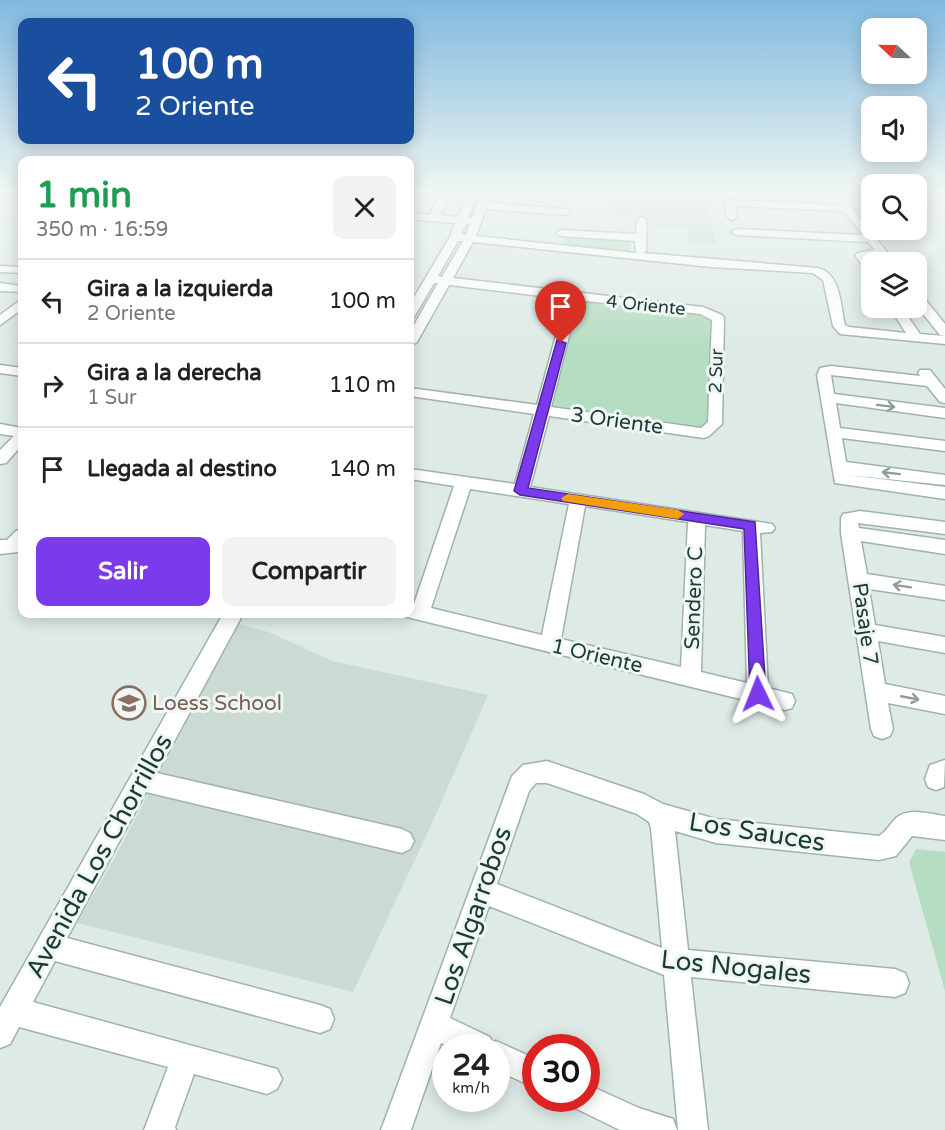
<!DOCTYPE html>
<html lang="es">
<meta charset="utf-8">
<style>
:root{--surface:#fff;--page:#f2f2f2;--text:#222;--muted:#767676;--line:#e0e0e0;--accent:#7c3aed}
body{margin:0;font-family:"Varela Round",sans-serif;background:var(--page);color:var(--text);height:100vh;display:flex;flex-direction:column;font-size:22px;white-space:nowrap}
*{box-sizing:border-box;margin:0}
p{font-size:20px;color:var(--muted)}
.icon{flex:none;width:33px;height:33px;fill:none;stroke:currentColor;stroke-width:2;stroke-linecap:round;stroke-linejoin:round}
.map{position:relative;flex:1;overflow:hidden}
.details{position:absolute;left:18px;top:156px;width:396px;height:462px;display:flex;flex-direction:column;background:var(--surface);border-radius:12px;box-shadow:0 3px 15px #0003}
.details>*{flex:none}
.top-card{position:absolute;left:18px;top:18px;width:396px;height:126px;border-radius:12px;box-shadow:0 3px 15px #0003;background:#1a4fa0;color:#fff;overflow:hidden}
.needle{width:39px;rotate:292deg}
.tools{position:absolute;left:861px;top:18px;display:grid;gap:12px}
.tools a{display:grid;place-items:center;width:66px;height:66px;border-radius:12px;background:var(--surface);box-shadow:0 3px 15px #0003;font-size:30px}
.speed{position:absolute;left:432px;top:1034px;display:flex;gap:12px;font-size:30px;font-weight:700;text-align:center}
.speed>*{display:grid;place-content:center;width:78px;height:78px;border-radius:50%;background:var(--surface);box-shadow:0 3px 15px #0003;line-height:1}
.speed small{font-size:15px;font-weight:400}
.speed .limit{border:9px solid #d22;background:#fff;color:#111}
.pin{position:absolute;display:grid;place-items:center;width:51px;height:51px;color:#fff;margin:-62px -26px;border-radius:50% 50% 50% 0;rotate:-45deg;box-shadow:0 0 6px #0007}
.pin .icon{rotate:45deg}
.me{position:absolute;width:66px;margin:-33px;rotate:358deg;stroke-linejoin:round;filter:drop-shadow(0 0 4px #0008)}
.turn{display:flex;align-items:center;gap:21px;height:126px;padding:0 18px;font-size:27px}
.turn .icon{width:78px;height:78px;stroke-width:2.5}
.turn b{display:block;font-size:42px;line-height:51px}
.round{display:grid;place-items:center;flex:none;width:63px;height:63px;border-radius:12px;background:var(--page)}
.summary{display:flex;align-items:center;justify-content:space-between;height:102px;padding:0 18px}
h1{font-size:36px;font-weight:700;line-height:45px;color:#1e9e55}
.action{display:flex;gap:12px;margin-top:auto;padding:12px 18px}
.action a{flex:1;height:69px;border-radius:12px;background:var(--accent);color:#fff;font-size:24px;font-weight:700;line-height:69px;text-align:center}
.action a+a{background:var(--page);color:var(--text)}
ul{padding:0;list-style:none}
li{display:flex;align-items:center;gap:18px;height:84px;padding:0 18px;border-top:2px solid var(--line)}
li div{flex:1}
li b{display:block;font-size:22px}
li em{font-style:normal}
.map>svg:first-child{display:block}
.built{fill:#ccdad4}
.green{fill:#b5ddc2}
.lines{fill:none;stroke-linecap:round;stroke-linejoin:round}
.minor-casing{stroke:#a0b2ad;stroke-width:3}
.minor{fill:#fff;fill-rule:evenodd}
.oneway{stroke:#8e9c9a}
.route{fill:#7c3aed;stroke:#51269a;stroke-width:1.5}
.slow{fill:#f59e0b}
.labels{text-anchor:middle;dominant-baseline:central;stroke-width:6;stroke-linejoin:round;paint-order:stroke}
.far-street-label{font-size:18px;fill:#1e3a35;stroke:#eef7f3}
.street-label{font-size:21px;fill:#1e3a35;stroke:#eef7f3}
.education-label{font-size:21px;fill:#785e54;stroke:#eef7f3;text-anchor:start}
.near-street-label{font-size:26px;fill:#1e3a35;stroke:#eef7f3}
</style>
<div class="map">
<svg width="945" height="1130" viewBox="0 0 945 1130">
<rect width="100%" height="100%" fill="#ddeae5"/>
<path class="built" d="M564,192H705L716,244L690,243L685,228L648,225L646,216L613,214L612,200L572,197L570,193Z
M238,624L271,633L332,661L488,695L433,821L353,992L77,923L113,861Z"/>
<path class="green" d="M566,235L630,240V252L564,247Z
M583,300L702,314L711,318L707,424L702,429L555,409L550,404L577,301Z
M916,849L945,852V991L909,862Z"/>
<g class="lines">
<g class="minor-casing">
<path id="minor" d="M441,192H451L440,215L458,217L468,192H478L468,218H472L482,192H492L488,203L565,209L570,212L565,215L486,209L476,236L636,253L635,241L561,236L556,233L561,230L636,234L637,220L642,217L647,220L646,251L643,253L818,268C841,274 840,304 845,325L849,327L906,333L890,308H902L920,334L945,336V344L840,334L833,326L823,280L813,273L711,267L473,242L453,278L703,307L722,315L724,318L722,424L709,436L704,438L549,416L530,487L772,524L775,528L772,532L760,533L768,688L792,694L795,701L792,708L785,710L403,616L402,614H410V604H414L454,486L410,479V469L515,484L534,414L410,396V388L537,405L566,299L449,285L417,342L410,346V332L438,283H434L414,317L410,318V304L450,237L455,223L410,219V213L430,215ZM466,224H470L466,235L461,234ZM458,241H463L442,277L438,276ZM578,300L700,314L712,320L708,422L701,428L551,407ZM470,489L569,504L542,635L431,608ZM585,506L688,522L681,667L561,639ZM705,525L743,531L747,683L701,672Z
M622,192H689L676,199L627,195Z
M829,192H839L895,262H884L880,257L868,258L872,262V275L868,274L855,255L861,252L875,250L868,242L736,235L731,232L736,229L863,235L844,211L735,206L737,217L732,220L727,217L724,203L729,200L839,205Z
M0,266L22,267V273L0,272Z
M0,283L22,286V292L0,291Z
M916,292L920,293L945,324V336L940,335L916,305Z
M22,299V309L0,325V315Z
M0,365L22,368V376L0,373Z
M831,366L920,376L918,373L920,370H930L945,389V403L940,402L927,386L831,375L834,394L945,408V418L836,403L840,428L945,441V451L842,438L846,462L945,475V485L848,475L945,487V499L835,483L817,375L820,368Z
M0,424L22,428V445L6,463L0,464V450L14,436L0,434Z
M860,511L945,522V534L858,523L859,528L945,540V554L861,541L867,574L945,586V600L869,589L875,625L945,637V653L878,641L885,684L945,696V714L888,703L893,729L890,736L882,739L874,736L871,729L841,533V518L843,514Z
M22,529V546L18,552L0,554V540H7L16,531Z
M223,614H243L157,773L402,829L410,833L414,841L410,849L402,853L146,792L67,938L320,1005L330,1009L334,1019L330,1029L320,1033L55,961L33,1002L277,1069L282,1079L277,1089L267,1094L194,1074L175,1127L176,1130H144L168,1067L19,1027L10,1044L0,1048V1007Z
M945,760L944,787L936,790L928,787L925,779L930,765Z
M547,761L644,794L663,804L716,819L879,836C886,832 890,824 896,818C909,807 930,814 945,816V840L912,836L896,856L879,860L716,843L675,831L688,950L895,969L905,973L909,983L905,993L895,997L691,977L708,1130H678L664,975L489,906L450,1018L490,1037L492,1042L496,1041L536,1059V1088L496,1070V1047H450L441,1043L411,1130H381L512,776L523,765ZM536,783H547L637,814L649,822L651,828L662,948L497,884L529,791Z
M586,1084L639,1108L673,1119L677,1130H620L575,1108L570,1098H586Z"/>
</g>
<use href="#minor" class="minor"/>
</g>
<defs><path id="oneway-shaft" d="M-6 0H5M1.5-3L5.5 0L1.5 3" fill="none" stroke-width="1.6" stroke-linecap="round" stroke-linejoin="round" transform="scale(1.5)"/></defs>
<g class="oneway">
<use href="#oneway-shaft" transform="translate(886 406) rotate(7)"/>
<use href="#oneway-shaft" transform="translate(891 473) rotate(-173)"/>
<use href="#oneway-shaft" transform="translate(902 586) rotate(-171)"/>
<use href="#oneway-shaft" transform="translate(910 698) rotate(11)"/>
</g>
<linearGradient id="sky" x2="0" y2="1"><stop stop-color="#7fb9e0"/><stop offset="0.55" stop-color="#f0f6f3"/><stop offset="1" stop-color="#f0f6f3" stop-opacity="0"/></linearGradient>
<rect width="945" height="350" fill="url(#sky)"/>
<path class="route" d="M557,340L566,343L528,488L755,522L766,694L763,699L758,701L752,699L750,694L744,529L520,495L514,491Z"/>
<path class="slow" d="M568,494L678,510L684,514L678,519L563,501L561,498Z"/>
<defs>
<g id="school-ring" transform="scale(1.725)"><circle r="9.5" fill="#eef7f3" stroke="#8d6e63" stroke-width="1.5"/><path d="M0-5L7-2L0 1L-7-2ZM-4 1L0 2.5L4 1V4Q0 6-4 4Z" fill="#8d6e63"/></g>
</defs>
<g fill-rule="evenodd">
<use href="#school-ring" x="129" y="703"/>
</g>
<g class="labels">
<g class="far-street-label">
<text transform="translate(646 305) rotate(6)">4 Oriente</text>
<text transform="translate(716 371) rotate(-88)">2 Sur</text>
</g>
<g class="street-label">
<text transform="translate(617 421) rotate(8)">3 Oriente</text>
<text transform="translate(694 598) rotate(-88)">Sendero C</text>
<text transform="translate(865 624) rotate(82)">Pasaje 7</text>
<text transform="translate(597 656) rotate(13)">1 Oriente</text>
</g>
<g class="education-label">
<text x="152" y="703">Loess School</text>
</g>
<g class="near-street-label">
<text transform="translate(757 832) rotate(9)">Los Sauces</text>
<text transform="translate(99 856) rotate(-61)">Avenida Los Chorrillos</text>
<text transform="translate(473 916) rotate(-71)">Los Algarrobos</text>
<text transform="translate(736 967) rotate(6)">Los Nogales</text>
</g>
</g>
</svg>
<div class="tools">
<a><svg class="needle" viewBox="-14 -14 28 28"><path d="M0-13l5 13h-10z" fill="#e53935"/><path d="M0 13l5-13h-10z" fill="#767676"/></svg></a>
<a><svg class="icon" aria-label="sound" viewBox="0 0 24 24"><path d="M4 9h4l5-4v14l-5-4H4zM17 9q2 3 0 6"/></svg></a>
<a><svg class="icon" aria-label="search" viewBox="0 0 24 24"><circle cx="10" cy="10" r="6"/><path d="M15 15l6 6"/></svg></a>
<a><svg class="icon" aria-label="layers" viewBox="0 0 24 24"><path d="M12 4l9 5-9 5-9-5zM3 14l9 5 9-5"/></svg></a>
</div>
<div class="speed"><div>24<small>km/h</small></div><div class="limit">30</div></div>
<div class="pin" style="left:561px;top:343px;background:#d93025"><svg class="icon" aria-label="arrive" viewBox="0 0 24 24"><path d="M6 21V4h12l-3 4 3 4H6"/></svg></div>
<svg class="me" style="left:758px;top:694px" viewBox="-20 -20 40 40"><path d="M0-17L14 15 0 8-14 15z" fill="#7c3aed" stroke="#fff" stroke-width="4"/></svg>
<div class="top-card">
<div class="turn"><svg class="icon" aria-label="left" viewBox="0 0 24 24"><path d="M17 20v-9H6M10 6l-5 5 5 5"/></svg><div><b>100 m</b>2 Oriente</div></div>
</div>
<section class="details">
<div class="summary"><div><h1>1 min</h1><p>350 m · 16:59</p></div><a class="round"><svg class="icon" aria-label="close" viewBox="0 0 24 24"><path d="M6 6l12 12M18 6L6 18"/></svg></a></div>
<ul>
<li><svg class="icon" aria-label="left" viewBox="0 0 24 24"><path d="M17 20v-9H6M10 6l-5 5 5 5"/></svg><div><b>Gira a la izquierda</b><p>2 Oriente</p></div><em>100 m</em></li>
<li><svg class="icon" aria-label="right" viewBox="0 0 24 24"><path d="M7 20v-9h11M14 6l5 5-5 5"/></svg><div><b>Gira a la derecha</b><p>1 Sur</p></div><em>110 m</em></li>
<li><svg class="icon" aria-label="arrive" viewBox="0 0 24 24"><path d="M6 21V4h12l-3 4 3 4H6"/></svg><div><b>Llegada al destino</b></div><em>140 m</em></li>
</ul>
<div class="action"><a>Salir</a><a>Compartir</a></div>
</section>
</div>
